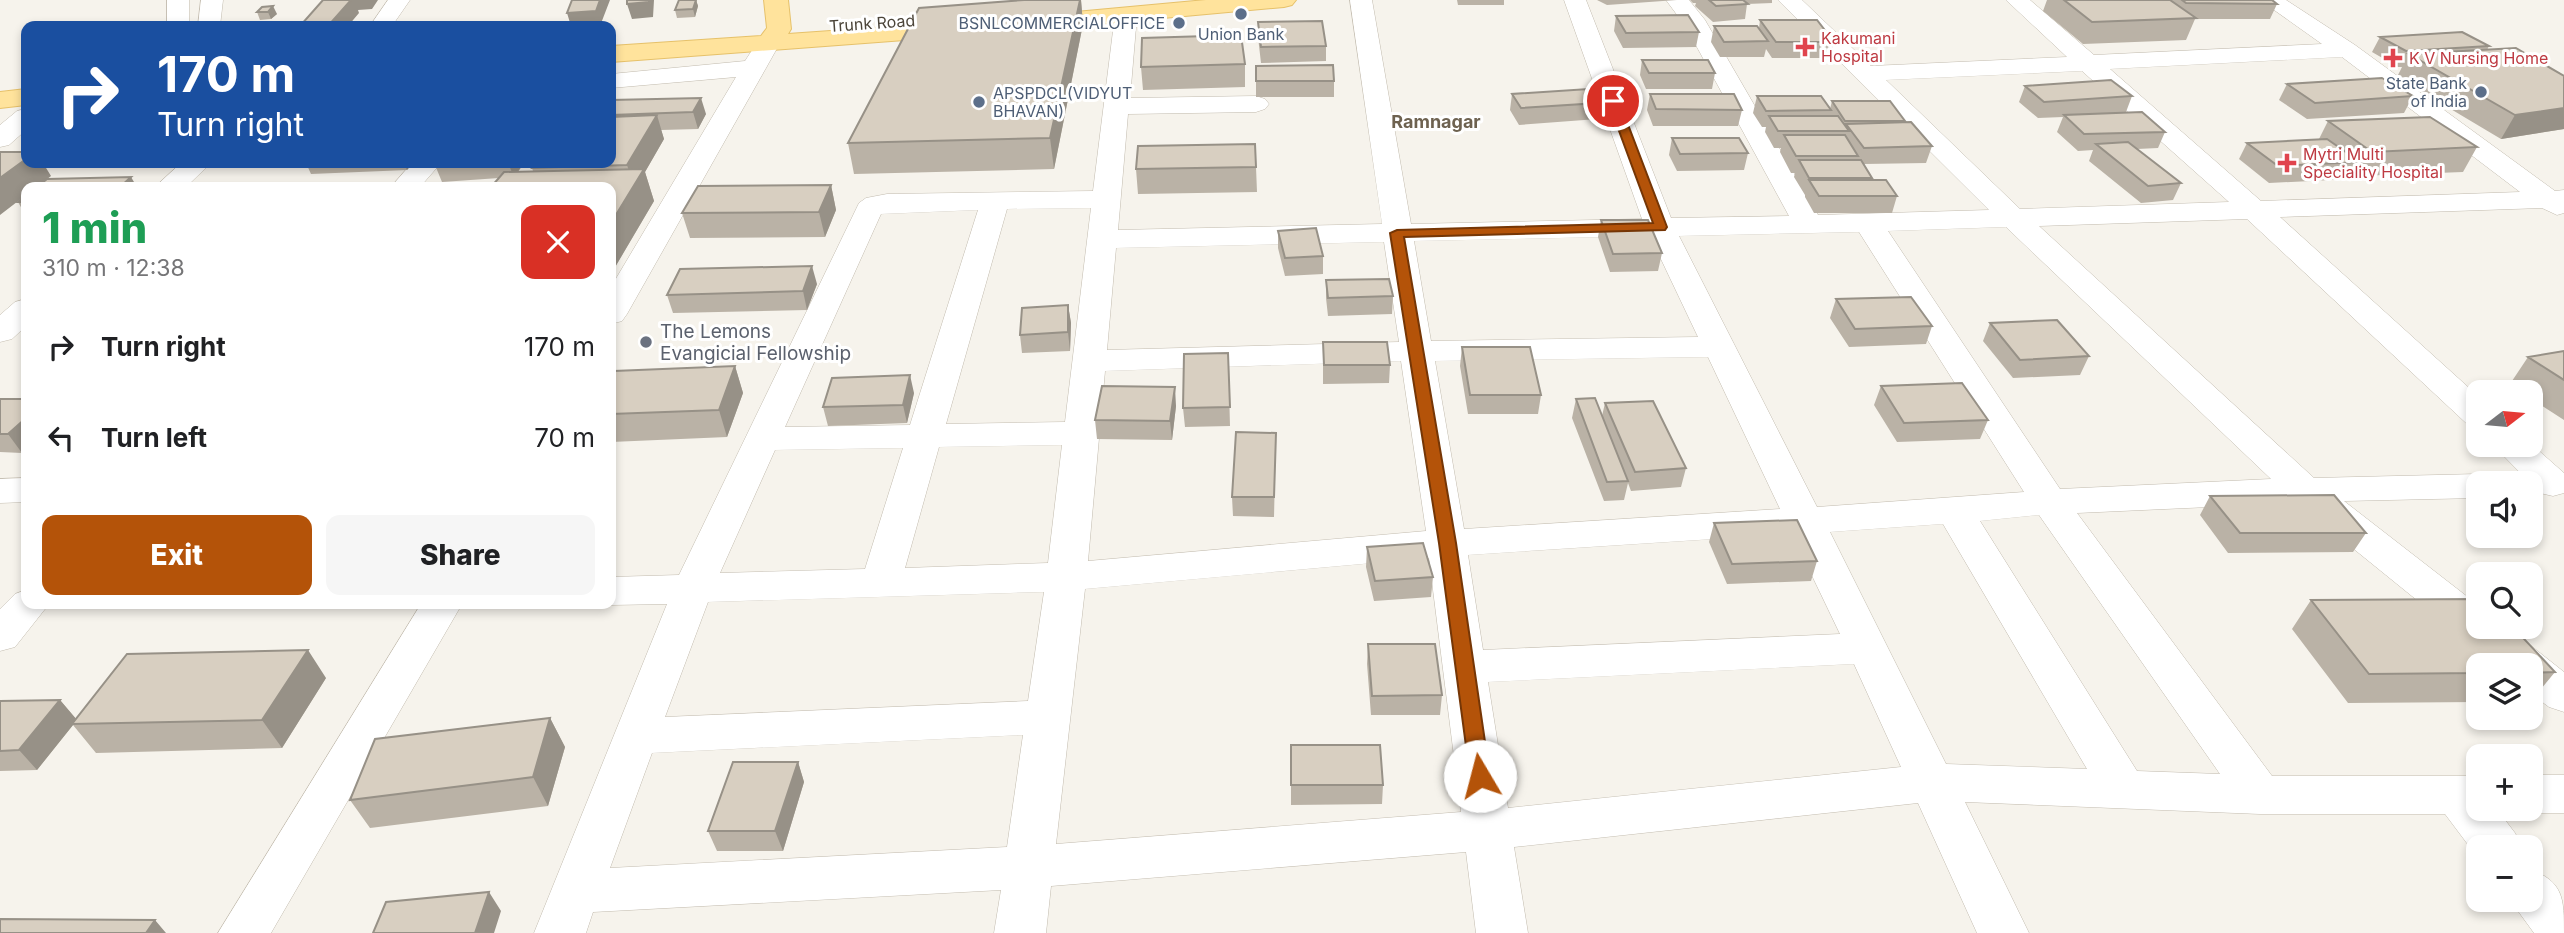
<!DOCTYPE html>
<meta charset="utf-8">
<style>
:root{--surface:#fff;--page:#f6f6f6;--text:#202124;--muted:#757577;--accent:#b45309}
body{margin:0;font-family:Inter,sans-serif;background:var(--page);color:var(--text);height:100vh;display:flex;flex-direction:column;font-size:26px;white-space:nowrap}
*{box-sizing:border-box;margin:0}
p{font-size:23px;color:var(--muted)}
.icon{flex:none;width:38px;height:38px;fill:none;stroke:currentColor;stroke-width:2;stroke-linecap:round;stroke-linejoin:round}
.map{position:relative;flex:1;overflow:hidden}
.panel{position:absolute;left:21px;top:182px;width:595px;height:427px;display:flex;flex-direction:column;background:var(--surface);border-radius:14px;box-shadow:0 4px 10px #0003}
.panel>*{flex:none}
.banner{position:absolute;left:21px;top:21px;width:595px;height:147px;border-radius:14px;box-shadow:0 4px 10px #0003;background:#1a4fa0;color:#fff;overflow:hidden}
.needle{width:46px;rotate:74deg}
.fabs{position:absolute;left:2466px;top:380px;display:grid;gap:14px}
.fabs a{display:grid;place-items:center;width:77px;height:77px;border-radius:14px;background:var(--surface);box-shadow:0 4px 10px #0003;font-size:35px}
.pin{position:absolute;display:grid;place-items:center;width:60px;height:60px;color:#fff;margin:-30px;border:4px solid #fff;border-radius:50%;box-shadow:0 2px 7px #0007}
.me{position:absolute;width:77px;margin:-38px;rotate:352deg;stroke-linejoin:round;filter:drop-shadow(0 0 5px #0008)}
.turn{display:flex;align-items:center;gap:24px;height:147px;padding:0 21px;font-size:32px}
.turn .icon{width:91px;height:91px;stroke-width:2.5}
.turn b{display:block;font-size:49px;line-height:60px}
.round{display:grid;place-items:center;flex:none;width:74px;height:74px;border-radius:14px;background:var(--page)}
.headline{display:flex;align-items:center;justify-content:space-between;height:119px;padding:0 21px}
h1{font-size:42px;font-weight:800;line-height:52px;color:#1e9e55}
.cta{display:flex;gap:14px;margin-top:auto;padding:14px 21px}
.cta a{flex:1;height:80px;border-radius:14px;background:var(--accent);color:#fff;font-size:28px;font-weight:800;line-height:80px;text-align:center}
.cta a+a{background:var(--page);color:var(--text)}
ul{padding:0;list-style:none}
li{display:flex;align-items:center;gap:21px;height:91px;padding:0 21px}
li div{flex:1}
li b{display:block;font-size:26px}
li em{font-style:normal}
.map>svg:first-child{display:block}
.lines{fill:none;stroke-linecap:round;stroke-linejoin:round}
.minor-casing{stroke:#c2bbae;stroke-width:1}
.major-casing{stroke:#e6c16a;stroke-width:2}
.minor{fill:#fff;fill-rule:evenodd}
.major{fill:#ffe39c;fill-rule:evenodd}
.wall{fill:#bab2a6}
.shaded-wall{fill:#979187}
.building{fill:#d8cfc1;stroke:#979187;stroke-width:2}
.route{fill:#b45309;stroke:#753606;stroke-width:2}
.service-dot{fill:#5c6f8a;stroke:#fff;stroke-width:2.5}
.health-dot{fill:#e0444e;stroke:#fff;stroke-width:2.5}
.worship-dot{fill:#6b7280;stroke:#fff;stroke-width:2.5}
.labels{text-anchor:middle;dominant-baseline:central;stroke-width:6;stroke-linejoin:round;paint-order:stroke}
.far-street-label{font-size:16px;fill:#4b4439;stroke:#fff}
.far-service-label{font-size:16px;fill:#4e5e75;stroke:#fff;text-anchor:end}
.far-health-label{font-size:16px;fill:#be3a42;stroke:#fff;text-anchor:start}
.far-neighbourhood-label{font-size:18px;font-weight:bold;fill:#6e6250;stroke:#fff}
.worship-label{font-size:19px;fill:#5b616d;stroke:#fff;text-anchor:start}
</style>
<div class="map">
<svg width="2564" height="933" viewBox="0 0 2564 933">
<rect width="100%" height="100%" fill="#f6f3ec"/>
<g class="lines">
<g class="minor-casing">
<path id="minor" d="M167,0H189V26H167Z
M201,0H223L220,26H198Z
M388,0H410L392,26H370Z
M1350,0H1372L1411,224L1642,219L1564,0H1586L1671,218L1789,216L1686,27L1666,0H1689L1705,20L1818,215L1989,210L1778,0H1802L1871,66L2067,57L2006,0H2030L2094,55L2322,44L2260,0H2286L2355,45L2555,191L2564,190V213L2557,215L2542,208L2280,217L2478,396V426L2466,423L2247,219L2039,226L2314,478L2478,474L2491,477L2495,483H2478V498L2344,501L2478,605V626H2506L2564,672V712L2549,707L2530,693V665H2497L2297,503L2077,513L2272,776H2478V808H2496L2515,833L2522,847H2478V858L2445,814H2260L1965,802L2029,933H1977L1918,803L1514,847L1528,933H1476L1466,852L1051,886L1046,933H994L1001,890L593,912L586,933H534L667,604L611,605L605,604H611V577L679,575L859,203L866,198L887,194L1093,191L1115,15L1118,10H1134L1137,15L1130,98L1256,96L1265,99L1269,104L1265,109L1256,112L1128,114L1118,230L1382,224ZM2342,57L2520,192L2261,201L2110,69ZM2082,71L2229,202L2020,209L1886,80ZM1091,208L1065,422L946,424L1007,209ZM978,210L910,425L785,427L881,214ZM2006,227L2271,479L2060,489L1888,231ZM1859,232L2024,492L1817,507L1679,236ZM1650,236L1698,337L1431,341L1414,241ZM1384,242L1399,342L1107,350L1116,248ZM1708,357L1780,509L1464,529L1435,361ZM1401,361L1426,531L1088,561L1105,371ZM1062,445L1048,563L905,568L939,447ZM903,448L865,569L720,573L775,450ZM2039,515L2220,774L2137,771L1980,521ZM1943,524L2087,769L1946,764L1830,532ZM1792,534L1840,634L1483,650L1468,555ZM1429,558L1461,812L1056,844L1085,589ZM1044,592L1028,701L665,717L708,602ZM1854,664L1901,767L1508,808L1488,682ZM1023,735L1007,847L610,868L652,753Z
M768,36L776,38L780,43L766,68L627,314L622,321L611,324V287L736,77L611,88V74L745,61L760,38Z
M26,109V130L9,145L0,147V125L17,111Z
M181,163H211L186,187H155Z
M412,163H441L420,187H391Z
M26,299V326L12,339L0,342V315L15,302Z
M2530,443L2564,473V493L2553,496L2540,493L2492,444Z
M26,478V502L0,503V479Z
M26,590V604H49L15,647L0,651V609L15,594Z
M421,604H462L271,933H218Z
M2530,775H2564V813H2530L2516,808H2530Z
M2530,869C2564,882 2564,899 2564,933H2534L2510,900H2530Z"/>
</g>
<g class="major-casing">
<path id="major" d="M764,0H788L791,29L788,34L958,22L967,24L970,29L967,34L958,36L611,62V46L761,36L767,28Z
M1206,0H1296L1292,5L1284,7L1032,30L1023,28L1020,23L1023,18L1032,16Z
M26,89V105L0,108V92Z"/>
</g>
<use href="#minor" class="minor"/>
<use href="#major" class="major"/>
</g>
<path class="wall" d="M679,0H696L698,6L695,17L677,18L675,10Z
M1024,0H1081L1083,24L1054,169L854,174L848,143Z
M1457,0H1504V5H1458Z
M1597,0H1677L1607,5Z
M1690,0H1772V3L1747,4L1745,19L1713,22L1695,6L1696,3H1693Z
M2047,0H2272L2277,4L2270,19H2195L2186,40L2083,44L2043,11Z
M262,7L277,14L271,19L260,20L257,12Z
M1616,16L1699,32L1696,47L1623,48L1614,31Z
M1760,20L1834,42L1830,58H1772L1766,49L1764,57H1720L1711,42L1714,26L1759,28Z
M1258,22L1326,46V61L1261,63L1258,37Z
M2380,37L2489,46L2487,50L2564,76V129L2501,139L2397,77L2402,67H2398L2372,52Z
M1642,60L1715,73L1712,89H1646L1640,75Z
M1245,64V87L1143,90L1141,67Z
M1256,66L1334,81V97H1256Z
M2287,84L2413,96L2404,113L2307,119L2279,100Z
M2025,86L2132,96L2126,112L2108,114L2165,132L2158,148L2137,149L2181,183L2173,200L2141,203L2089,161L2093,150L2078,151L2057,132L2063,117L2038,118L2019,102Z
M1512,94L1614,102L1611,118L1519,125L1510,110Z
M1650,94L1742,110L1738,126H1653L1647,110Z
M1757,96L1830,109L1832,101L1905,121L1904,122L1932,146L1926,163L1864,164L1872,178V180L1897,196L1892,213H1814L1805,197V195L1794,177L1795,173H1791L1780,152L1781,148H1774L1765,132L1766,127H1762L1753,113Z
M611,100L706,114L698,129L661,130L664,139L645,172L654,201L611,274V187L499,178L442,182L435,165L438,163H524L518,172L533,171L532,168L611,163Z
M2328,121L2477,147L2463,172L2358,176L2354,173L2351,179L2269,183L2239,159L2247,143L2319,139Z
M1672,138L1748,153L1744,170L1677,171L1669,155Z
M95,163H143L97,166Z
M306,163H413L407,170L311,174Z
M1256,167L1257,192L1138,194L1136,169Z
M831,185L836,210L825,237L690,238L682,213Z
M26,195V216L18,202Z
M1601,220L1662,253L1658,271L1610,272L1598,237Z
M1278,231L1323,256V274L1285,276L1278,248Z
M1326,280L1393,296L1392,314L1328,316L1326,298Z
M817,284L807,310L673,313L667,295Z
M1836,299L1932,326L1926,344L1849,347L1830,318Z
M1068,305L1071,323L1070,351L1022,353L1020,335Z
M1990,323L2089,356L2080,375L2013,378L1983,341Z
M1323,342L1390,365L1389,383L1323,384Z
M1462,347L1541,395L1538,414H1468L1460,366Z
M2564,351V420L2530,398V392H2521L2510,384L2528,357Z
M1228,353L1230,426L1185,427L1183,408Z
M735,366L743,393L727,437L611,442V377Z
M1881,386L1988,420L1980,439L1897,442L1874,405Z
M914,393L907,423L828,426L823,407Z
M0,399H26V449L22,453L0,452Z
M1576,399L1602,416L1605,403L1686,468L1681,487L1631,491L1628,483L1624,500L1604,501L1572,418Z
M1176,406L1172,440L1097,439L1095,420Z
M1276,433L1274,517L1233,516L1232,497Z
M2210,496L2366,533L2353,552L2228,553L2200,515Z
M1714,523L1817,561L1811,581L1727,584L1709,542Z
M1367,547L1433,577L1431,597L1374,601L1366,567Z
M2478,599V626H2512L2555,672L2531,701L2530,665H2478V702L2348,703L2292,629L2311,600Z
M1368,644L1442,695L1440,715H1371L1367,664Z
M326,678L282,748L96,753L73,725L37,770L0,771V701L60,700L76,719Z
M550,718L565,747L548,806L370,828L350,800Z
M1291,745L1383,785L1382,804L1291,805Z
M798,762L804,782L783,851H717L708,831Z"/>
<path class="shaded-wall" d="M328,0H378L372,9L358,10L359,13L348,26H328Z
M600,0H610L600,26H571L567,13Z
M649,0H654L653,17L632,19L627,4Z
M696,0L698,6L695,17L693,9Z
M1080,0H1081L1083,24L1054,169L1050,138Z
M273,6L277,14L271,19L268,12Z
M701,98L706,114L698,129L693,112Z
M2564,108V129L2501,139L2515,115Z
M657,115L664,139L645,172L654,201L611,274V223L634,186L627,165Z
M26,159V163H43L51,176L37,187H26V195L0,215V178Z
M404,163H413L407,170Z
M508,163H524L514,177Z
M131,177L137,187H120Z
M831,185L836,210L825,237L819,212Z
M812,266L817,284L807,310L803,291Z
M1068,305L1071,323L1070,351L1068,332Z
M735,366L743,393L727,437L719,410Z
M910,375L914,393L907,423L903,405Z
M1175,387L1176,406L1172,440L1170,421Z
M26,418V449L22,453L8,434Z
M308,650L326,678L282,748L262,720Z
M60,700L77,720L37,770L19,750Z
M550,718L565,747L548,806L533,777Z
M798,762L804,782L783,851L775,831Z
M489,892L501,911L494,933H475Z
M155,920L166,933H146Z"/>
<path class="building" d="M323,0H351L328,26H300Z
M572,0H600L596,11L567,13Z
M627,0H649V2L627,4Z
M679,0H696L693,9L675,10Z
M1024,0H1080L1050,138L848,143L919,8Z
M1709,0H1743L1748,4L1716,6Z
M2064,0H2170L2196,18L2092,22Z
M2182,0H2272L2277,4L2186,3Z
M273,6L268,12H257L262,7Z
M1688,15L1699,32L1626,33L1616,16Z
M1760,20H1817L1834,42H1776Z
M1322,21L1326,46L1261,47L1258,22Z
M1714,26H1757L1768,41L1724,42Z
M2462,32L2489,46L2406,51L2380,37Z
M1241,35L1245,64L1141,67L1142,38Z
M2516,48L2564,76V108L2515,115L2409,54Z
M1642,60H1708L1715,73H1649Z
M1333,65L1334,81H1256V66Z
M2382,78L2413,96L2315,103L2287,84Z
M2111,80L2132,96L2044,102L2025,86Z
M1604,88L1614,102L1521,108L1512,94Z
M1650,94H1734L1742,110L1656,109Z
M1757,96H1821L1831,110L1766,111Z
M701,98L693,112L611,115V100Z
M1832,101H1890L1905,121H1845Z
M2142,112L2165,132L2084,134L2064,115Z
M657,115L627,165L532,168L535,163H611V117Z
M1769,116H1838L1849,131H1778Z
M2430,117L2477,147L2372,152L2328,121Z
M1911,122L1932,146L1864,148L1846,124Z
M1784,135H1845L1858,156H1796Z
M1672,138H1739L1748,153L1680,154Z
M2327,139L2360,162L2278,166L2247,143Z
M2128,142L2181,183L2148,186L2096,144Z
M1255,144L1256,167L1136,169L1138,146Z
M0,152H26V159L0,178Z
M1799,160H1861L1872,178H1809Z
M438,163H469L435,165Z
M644,169L611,223V187H491L504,172Z
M131,177L120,187H37L47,179Z
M1809,180H1886L1897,196H1819Z
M831,185L819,212L682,213L698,186Z
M26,195V202H18Z
M1601,220H1648L1662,253L1613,254Z
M1316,228L1323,256L1285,258L1278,231Z
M812,266L803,291L667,295L680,269Z
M1389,279L1393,296L1328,298L1326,280Z
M1911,297L1932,326L1855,329L1836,299Z
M1068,305V332L1020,335L1022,308Z
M2057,320L2089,356L2020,360L1990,323Z
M1323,342H1387L1390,365H1324Z
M1462,347H1530L1541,395H1470Z
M2564,351V380L2528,357Z
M1228,353L1230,407L1183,408L1184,354Z
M735,366L719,410L611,414V377L614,371Z
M910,375L903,405L823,407L832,378Z
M1962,383L1988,420L1904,423L1881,386Z
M1102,386L1175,387L1170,421L1095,420Z
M1595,398L1628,481L1607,482L1576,399Z
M0,399H26V418L8,434H0Z
M1653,401L1686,468L1635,472L1605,403Z
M1236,432L1276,433L1274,497H1232Z
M2334,495L2366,533H2240L2210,496Z
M1797,520L1817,561L1732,564L1714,523Z
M1423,543L1433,577L1375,581L1367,547Z
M2478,599V626H2512L2555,672L2530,673V665H2478V673L2369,674L2311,600Z
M1368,644H1435L1442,695L1372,696Z
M308,650L262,720L72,724L127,654Z
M60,700L19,750L0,751V701Z
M550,718L533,777L350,800L375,739Z
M1291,745H1380L1383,785H1291Z
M733,762H798L775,831H708Z
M489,892L475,933H373L386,902Z
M0,919L155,920L146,933H0Z"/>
<path class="route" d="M1613,97L1619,101L1667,227L1665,230L1404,237L1456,543L1490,776L1487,781L1480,784L1473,781L1470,776L1439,543L1390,233L1397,230L1653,223L1608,101Z"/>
<g class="service-dot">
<circle cx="1241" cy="14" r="7"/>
<circle cx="1179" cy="23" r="7"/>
<circle cx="2481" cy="92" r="7"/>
<circle cx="979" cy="102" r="7"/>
</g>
<g class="health-dot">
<path d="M1801.5 36.5h7v7h7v7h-7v7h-7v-7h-7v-7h7z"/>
<path d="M2389.5 47.5h7v7h7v7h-7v7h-7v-7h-7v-7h7z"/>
<path d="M2283.5 152.5h7v7h7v7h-7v7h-7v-7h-7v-7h7z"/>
</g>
<circle class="worship-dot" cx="646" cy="342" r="7"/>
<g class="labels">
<g class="far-street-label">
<text transform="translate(872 23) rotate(-4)">Trunk Road</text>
</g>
<g class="far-service-label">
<text x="1165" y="23">BSNLCOMMERCIALOFFICE</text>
<text x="1241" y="34" text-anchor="middle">Union Bank</text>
<text x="2467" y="83">State Bank<tspan x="2467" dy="18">of India</tspan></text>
<text x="993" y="93" text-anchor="start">APSPDCL(VIDYUT<tspan x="993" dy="18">BHAVAN)</tspan></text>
</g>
<g class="far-health-label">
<text x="1821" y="38">Kakumani<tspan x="1821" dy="18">Hospital</tspan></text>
<text x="2409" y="58">K V Nursing Home</text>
<text x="2303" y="154">Mytri Multi<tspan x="2303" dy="18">Speciality Hospital</tspan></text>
</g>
<g class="far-neighbourhood-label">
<text x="1436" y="121">Ramnagar</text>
</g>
<g class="worship-label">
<text x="660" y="331">The Lemons<tspan x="660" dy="22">Evangicial Fellowship</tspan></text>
</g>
</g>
</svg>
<div class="fabs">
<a><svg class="needle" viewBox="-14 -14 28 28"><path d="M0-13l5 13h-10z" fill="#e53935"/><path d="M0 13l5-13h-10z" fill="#757577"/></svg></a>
<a><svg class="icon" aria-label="sound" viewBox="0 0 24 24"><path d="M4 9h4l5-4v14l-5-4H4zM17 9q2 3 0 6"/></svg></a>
<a><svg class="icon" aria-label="search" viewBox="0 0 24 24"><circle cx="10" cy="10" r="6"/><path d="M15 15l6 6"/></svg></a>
<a><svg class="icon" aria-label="layers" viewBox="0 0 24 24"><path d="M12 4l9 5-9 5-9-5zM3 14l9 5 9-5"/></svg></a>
<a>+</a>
<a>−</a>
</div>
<div class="pin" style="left:1613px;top:101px;background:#d93025"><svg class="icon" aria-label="arrive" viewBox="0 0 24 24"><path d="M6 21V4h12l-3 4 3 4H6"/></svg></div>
<svg class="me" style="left:1480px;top:776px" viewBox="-20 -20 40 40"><circle r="19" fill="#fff"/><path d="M0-13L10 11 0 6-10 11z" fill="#b45309"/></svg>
<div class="banner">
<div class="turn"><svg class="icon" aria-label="right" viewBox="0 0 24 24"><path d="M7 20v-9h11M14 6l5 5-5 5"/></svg><div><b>170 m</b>Turn right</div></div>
</div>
<section class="panel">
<div class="headline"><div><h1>1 min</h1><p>310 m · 12:38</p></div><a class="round" style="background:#d93025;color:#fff"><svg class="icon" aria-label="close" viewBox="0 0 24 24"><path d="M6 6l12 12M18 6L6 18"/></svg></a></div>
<ul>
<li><svg class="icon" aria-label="right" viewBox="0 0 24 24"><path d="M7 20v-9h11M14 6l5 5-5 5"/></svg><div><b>Turn right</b></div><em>170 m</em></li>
<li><svg class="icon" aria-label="left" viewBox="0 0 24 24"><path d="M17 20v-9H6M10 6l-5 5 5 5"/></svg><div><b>Turn left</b></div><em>70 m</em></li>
</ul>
<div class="cta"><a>Exit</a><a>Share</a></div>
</section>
</div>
